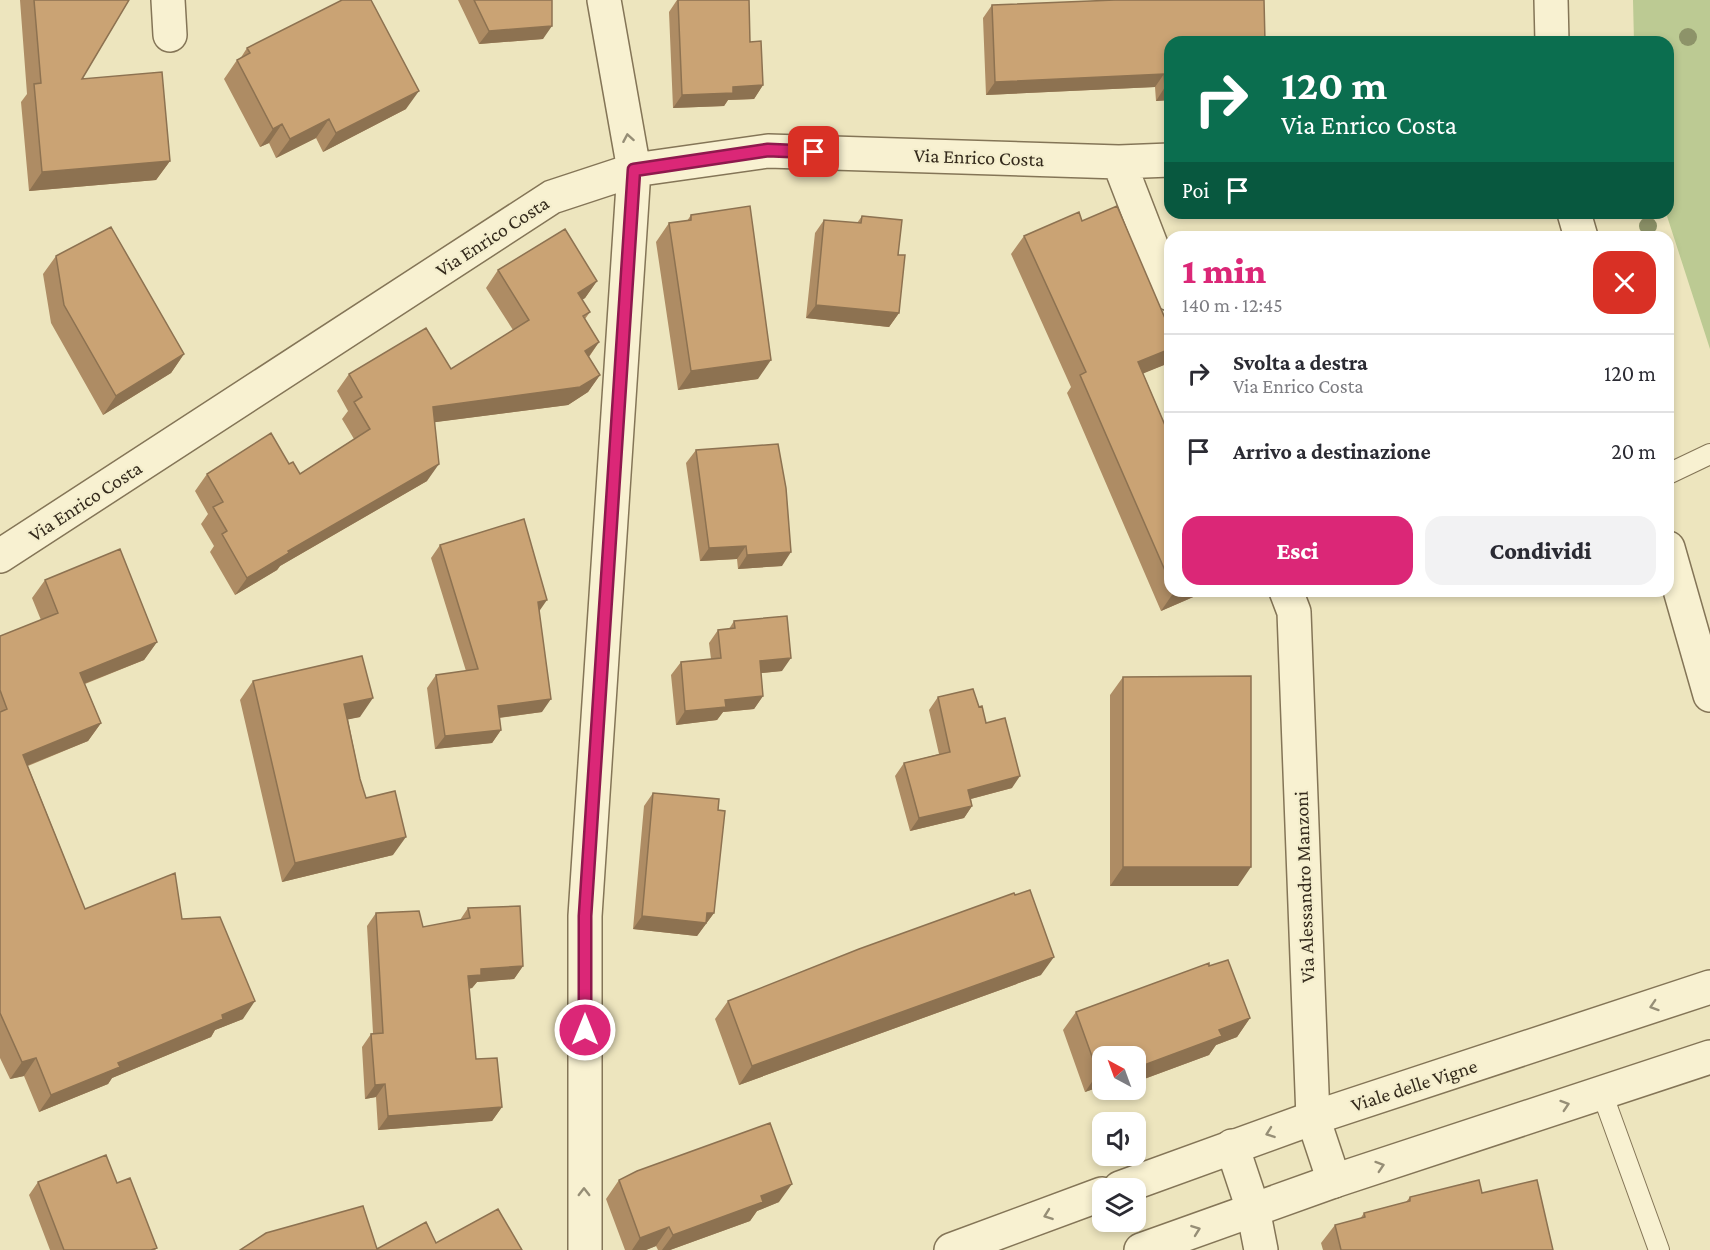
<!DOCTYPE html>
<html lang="it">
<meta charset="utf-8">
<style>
:root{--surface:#fff;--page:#f2f2f3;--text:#2b2b33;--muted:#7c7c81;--line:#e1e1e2;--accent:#db2777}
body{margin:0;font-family:"Crimson Pro",serif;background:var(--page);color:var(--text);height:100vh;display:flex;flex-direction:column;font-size:22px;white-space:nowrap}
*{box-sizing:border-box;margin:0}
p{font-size:20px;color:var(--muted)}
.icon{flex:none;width:33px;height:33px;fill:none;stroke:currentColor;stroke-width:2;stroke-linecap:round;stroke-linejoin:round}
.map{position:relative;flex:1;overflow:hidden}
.panel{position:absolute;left:1164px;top:231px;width:510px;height:366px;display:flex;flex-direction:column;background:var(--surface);border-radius:18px;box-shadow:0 3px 9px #0003}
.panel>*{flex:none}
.guide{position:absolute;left:1164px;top:36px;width:510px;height:183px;border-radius:18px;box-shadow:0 3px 9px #0003;background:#0b6e4f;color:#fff;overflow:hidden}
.needle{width:39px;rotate:319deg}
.fabs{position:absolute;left:1092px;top:1046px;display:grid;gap:12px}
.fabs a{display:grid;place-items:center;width:54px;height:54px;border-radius:12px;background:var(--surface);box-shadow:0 3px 9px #0003;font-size:30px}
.pin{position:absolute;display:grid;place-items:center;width:51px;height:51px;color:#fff;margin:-26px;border-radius:12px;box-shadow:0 3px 9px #0006}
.me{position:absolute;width:66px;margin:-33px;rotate:0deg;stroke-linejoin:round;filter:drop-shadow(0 0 4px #0008)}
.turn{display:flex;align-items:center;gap:21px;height:126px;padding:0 18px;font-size:27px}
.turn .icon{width:78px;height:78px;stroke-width:2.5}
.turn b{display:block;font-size:42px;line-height:51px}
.then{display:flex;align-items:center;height:57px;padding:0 18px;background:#0003;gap:12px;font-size:22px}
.round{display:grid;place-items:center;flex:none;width:63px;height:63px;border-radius:18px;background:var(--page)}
.head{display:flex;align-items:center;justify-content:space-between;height:102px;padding:0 18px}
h1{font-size:36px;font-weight:800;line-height:45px;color:var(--accent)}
.cta{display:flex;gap:12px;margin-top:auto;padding:12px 18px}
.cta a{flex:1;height:69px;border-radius:18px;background:var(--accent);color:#fff;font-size:24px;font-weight:800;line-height:69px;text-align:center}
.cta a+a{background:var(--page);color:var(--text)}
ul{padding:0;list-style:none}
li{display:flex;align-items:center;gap:18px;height:78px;padding:0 18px;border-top:2px solid var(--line)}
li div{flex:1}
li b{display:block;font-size:22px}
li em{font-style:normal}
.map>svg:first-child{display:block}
.green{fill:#bcca93}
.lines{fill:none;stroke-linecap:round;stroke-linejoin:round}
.service-casing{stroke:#847557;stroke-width:22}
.minor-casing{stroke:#847557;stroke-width:36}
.tertiary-casing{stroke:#847557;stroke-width:36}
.service{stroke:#f8f1d1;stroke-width:20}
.minor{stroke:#f8f1d1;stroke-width:33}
.tertiary{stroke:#f8f1d1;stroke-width:33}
.tree{fill:#8d9369}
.wall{fill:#ae8c64}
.shaded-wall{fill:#8d7251}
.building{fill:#caa374;stroke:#8d7251;stroke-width:1.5}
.oneway{stroke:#968e76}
.route-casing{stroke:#8e194d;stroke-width:15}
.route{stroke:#db2777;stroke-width:10}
.labels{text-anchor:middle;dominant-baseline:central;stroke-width:4.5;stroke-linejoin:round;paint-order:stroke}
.street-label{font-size:20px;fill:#342a1c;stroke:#f4eecd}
</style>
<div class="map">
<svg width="1710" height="1250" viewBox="0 0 1710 1250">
<rect width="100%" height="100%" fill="#ede5be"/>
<path class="green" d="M1633,0H1710V349L1666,213H1668V42H1634Z"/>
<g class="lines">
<g class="service-casing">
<path id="service" d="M1668,474L1710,454
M1602,1093L1659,1250"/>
</g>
<g class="minor-casing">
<path id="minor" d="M168,0L170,35
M1119,162L1170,294
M0,556L552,197L634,170L768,151L1119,162L1170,160
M1286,591L1294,612L1313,1118L1334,1181
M1232,1146L1253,1209L1261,1250
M585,1250V916L634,170L604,0"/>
</g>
<g class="tertiary-casing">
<path id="tertiary" d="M1551,0L1552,42
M1574,213L1581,237
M1668,548L1710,695
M1120,1188L1313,1118L1710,987
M951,1250L1102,1194
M1141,1250L1334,1181L1710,1057"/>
</g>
<use href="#service" class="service"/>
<use href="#minor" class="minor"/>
<use href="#tertiary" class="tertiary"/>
</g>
<g class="tree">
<circle cx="1688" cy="37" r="9"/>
<circle cx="1648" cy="226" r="9"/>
</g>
<path class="wall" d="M20,0H129L82,79L170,161L156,180L29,191L21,102L27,94Z
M458,0H552L543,39L479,44Z
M677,0H749L750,42L763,85L754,99L728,100L724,106L673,108L669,12Z
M992,5L1170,42V100L1156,101L1155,87L986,95L983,18Z
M247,48L406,109L323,152L316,138L276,158L269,143L260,147L224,79L237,60L240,59Z
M691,215L758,379L678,390L656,242L669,223L687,221Z
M862,216L899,313L889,327L806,318L815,233L824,220L857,223Z
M1082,221L1170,330V356L1164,365L1143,373L1170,437V591H1207L1161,611L1067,393L1071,387L1011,254L1024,236Z
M56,256L184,354L171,373L103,415L51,323L43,274Z
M498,270L597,281L585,298L582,300L590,312L585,319L599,342L589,357L600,375L588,392L568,405L435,422L427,481L280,566L277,570L235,595L210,552L214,546L201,524L208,514L195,491L207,474L289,464L300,474L354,439L342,419L348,411L337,391L349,374L451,369L513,330L486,288Z
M696,450L782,566L738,569L737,559L700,561L686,463Z
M440,545L539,610L542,712L499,718L501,730L492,743L435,749L427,688L436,675L466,671L431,558Z
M45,580L157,642L144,660L85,684L101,723L88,741L28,766L85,909L182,919L243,1019L215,1030L211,1037L112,1078L108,1084L39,1112L24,1076L10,1079L0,1058V636L41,620L32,598Z
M734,621L782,671L761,673L763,696L754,709L723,712L717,720L676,725L671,675L681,662L711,659L709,643L718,630L729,629Z
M1123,677L1238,886H1110V695Z
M253,681L360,717L348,719L360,779L366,798L393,855L282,882L240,700Z
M938,697L979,707L986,723L1012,788L971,799L972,806L964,818L910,831L895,776L904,763L939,754L929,710Z
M653,793L718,810L714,913L697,936L633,929L644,806Z
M468,908L523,966L514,979L477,982L472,988L469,989L476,1059L502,1107L492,1121L378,1130L376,1097L365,1099L362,1047L371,1034L373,1033L367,926L376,913L423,927L460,920Z
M1209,966L1250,1018L1237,1037L1216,1045L1209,1055L1136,1082V1056L1102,1086L1085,1092L1063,1030L1076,1012Z
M1041,975L739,1085L715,1019L728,1001Z
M619,1180L779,1202L757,1211L750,1221L670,1250H658L656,1246L646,1250H625L606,1199Z
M38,1182L117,1183L157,1248L155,1250H50L29,1195Z
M1482,1193L1553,1250H1323L1321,1243L1335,1225L1360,1219L1364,1213L1406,1202L1410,1197Z"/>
<path class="shaded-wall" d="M552,26L543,39L479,44L489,31Z
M1164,74L1155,87L986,95L995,82Z
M763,85L754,99L728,100L724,106L673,108L682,95L733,87Z
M1165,87H1170V100L1156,101Z
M419,91L406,109L323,152L336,133Z
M329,119L316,138L276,158L290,139Z
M282,124L269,143L260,147L273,129Z
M170,161L156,180L29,191L42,172Z
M597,281L585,298L566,310L578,293Z
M816,305L899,313L889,327L806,318Z
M599,342L587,359L585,351Z
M1170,349V356L1164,365L1125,381L1138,362Z
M184,354L171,373L103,415L116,396Z
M771,360L758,379L678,390L691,371Z
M600,375L588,392L568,405L421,424L433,407Z
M439,464L427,481L280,566L277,570L235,595L247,578L288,551Z
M746,546L737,559L700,561L709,548Z
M791,552L782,566L738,569L747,555Z
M1177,591H1207L1161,611L1174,592Z
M547,600L538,613V602Z
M157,642L144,660L68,690L80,673Z
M791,658L782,671L751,674L760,661Z
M763,696L754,709L723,712L717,720L676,725L685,711L725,700Z
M373,698L360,717L331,723L344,704Z
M551,699L542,712L489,719L498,706Z
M101,723L88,741L11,772L23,755Z
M501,730L492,743L435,749L445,736Z
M1020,776L1012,788L959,802L968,790Z
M972,806L964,818L910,831L919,818Z
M406,837L393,855L282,882L295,863Z
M1123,867H1251L1238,886H1110Z
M707,913H714L697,936L633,929L642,916Z
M1054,957L1041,975L739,1085L752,1066Z
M523,966L514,979L477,982L472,988L458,989L468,976L481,969Z
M255,1001L243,1019L215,1030L211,1037L112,1078L108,1084L39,1112L51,1095L222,1015Z
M1250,1018L1237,1037L1216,1045L1209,1055L1136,1082V1068L1219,1030Z
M36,1058L24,1076L10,1079L22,1062Z
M1102,1072V1086L1085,1092L1098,1073Z
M385,1084L376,1097L365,1099L375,1085Z
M502,1107L492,1121L378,1130L388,1116Z
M792,1184L779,1202L757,1211L750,1221L670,1250H662L673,1235L761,1196Z
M669,1227L656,1246L646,1250H632L640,1238Z"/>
<path class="building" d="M34,0H129L82,79L162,72L170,161L42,172L34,84L41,83Z
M342,0H371L419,91L336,133L329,119L290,139L282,124L273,129L237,60L250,53L247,48Z
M474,0H552V26L489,31Z
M678,0H749L750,42L761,41L763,85L733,87V93L682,95Z
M1115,0H1264L1265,42H1170V87H1165L1164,74L995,82L992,5Z
M750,206L771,360L691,371L669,223L691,220V215Z
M1117,206L1170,330V349L1138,362L1170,437V582L1080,375L1086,372L1024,236L1079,212L1082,221Z
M862,216L902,220L898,255H905L899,313L816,305L824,220L861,223Z
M111,227L184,354L116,396L64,305L56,256Z
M565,229L597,281L578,293L590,312L583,316L599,342L585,351L600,375L580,387L433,407L439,464L288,551L289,553L247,578L222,534L227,531L213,507L223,502L207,474L271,433L289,464L293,462L300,474L370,429L354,402L362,397L349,374L426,328L451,369L529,320L498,270Z
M778,444L786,488L791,552L747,555L746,546L709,548L696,450Z
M524,519L547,600L538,602L551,699L498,706L501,730L445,736L436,675L478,669L440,545Z
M120,549L157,642L80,673L101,723L23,755L85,909L175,873L182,919L220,917L255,1001L222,1015L223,1019L118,1063L120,1067L51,1095L36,1058L22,1062L0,1013V712L7,709L0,690V636L58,613L45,580Z
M787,616L791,658L760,661L763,696L725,700L726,707L685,711L681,662L721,658L718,630L735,628L734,621Z
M362,656L373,698L344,704L360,779L366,798L395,791L406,837L295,863L253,681Z
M1251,676V867H1123V677Z
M973,689L979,707L982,706L986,723L1005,718L1020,776L968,790L972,806L919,818L904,763L950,752L938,697Z
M653,793L719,799L718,810L725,811L714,913H707L706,923L642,916Z
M1030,890L1054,957L752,1066L728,1001L859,949L1014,893L1015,895Z
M520,906L523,966L481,969V975L468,976L476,1059L497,1058L502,1107L388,1116L385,1084L375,1085L371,1034L383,1033L376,913L419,911L423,927L470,918L468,908Z
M1228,960L1250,1018L1219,1030L1222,1036L1136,1068V1056H1102V1072L1098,1073L1076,1012L1209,963V966Z
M770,1123L792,1184L761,1196L763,1202L673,1235L669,1227L640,1238L619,1180L637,1171Z
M106,1155L117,1183L130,1178L157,1248L151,1250H64L38,1182Z
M1479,1180L1482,1193L1537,1180L1553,1250H1341L1335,1225L1365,1217L1364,1213L1410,1201V1197Z
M363,1206L377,1249L426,1222L436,1243L498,1209L522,1250H240L266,1233Z"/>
<defs><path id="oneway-chevron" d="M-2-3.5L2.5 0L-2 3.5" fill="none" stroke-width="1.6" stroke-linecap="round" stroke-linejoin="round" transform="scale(1.5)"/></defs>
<g class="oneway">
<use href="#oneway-chevron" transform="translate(628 138) rotate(-100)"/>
<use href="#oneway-chevron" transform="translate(1654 1006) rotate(162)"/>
<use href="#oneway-chevron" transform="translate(1565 1105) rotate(-18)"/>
<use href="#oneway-chevron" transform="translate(1270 1133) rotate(160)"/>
<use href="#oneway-chevron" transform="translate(1380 1166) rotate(-18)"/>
<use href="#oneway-chevron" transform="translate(584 1192) rotate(-90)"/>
<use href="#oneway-chevron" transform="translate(1048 1215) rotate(160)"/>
<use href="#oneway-chevron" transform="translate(1196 1230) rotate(-20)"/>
</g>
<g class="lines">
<g class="route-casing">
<path id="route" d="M585,1030V916L634,170L768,150L814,152"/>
</g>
<use href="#route" class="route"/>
</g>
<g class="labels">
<g class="street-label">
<text transform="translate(979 157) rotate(2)">Via Enrico Costa</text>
<text transform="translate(492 236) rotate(-33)">Via Enrico Costa</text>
<text transform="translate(85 501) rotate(-33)">Via Enrico Costa</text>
<text transform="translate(1304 887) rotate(-92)">Via Alessandro Manzoni</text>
<text transform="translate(1414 1085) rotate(-18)">Viale delle Vigne</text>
</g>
</g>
</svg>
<div class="fabs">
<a><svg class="needle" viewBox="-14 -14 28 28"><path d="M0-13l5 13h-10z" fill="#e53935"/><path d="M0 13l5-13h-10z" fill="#7c7c81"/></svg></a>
<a><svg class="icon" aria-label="sound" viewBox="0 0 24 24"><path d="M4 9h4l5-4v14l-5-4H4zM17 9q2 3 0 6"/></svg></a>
<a><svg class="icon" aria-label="layers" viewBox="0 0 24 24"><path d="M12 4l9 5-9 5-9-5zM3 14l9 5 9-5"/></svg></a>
</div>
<div class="pin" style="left:814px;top:152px;background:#d93025"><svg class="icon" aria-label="arrive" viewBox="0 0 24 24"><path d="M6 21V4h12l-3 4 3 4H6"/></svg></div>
<svg class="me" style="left:585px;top:1030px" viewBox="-20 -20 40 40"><circle r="17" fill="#db2777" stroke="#fff" stroke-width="3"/><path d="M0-11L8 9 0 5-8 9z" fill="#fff"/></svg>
<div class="guide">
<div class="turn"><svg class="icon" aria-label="right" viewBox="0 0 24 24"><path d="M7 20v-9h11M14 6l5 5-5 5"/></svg><div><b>120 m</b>Via Enrico Costa</div></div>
<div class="then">Poi<svg class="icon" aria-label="arrive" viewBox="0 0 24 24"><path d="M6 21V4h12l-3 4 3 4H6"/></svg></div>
</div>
<section class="panel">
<div class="head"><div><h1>1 min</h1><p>140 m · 12:45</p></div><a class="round" style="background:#d93025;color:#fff"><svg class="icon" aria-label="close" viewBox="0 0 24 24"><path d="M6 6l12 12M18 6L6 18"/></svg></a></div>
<ul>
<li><svg class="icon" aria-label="right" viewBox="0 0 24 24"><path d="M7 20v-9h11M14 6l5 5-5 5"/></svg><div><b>Svolta a destra</b><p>Via Enrico Costa</p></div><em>120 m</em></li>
<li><svg class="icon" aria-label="arrive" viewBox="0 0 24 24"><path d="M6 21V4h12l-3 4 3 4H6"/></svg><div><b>Arrivo a destinazione</b></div><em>20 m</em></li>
</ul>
<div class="cta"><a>Esci</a><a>Condividi</a></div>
</section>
</div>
